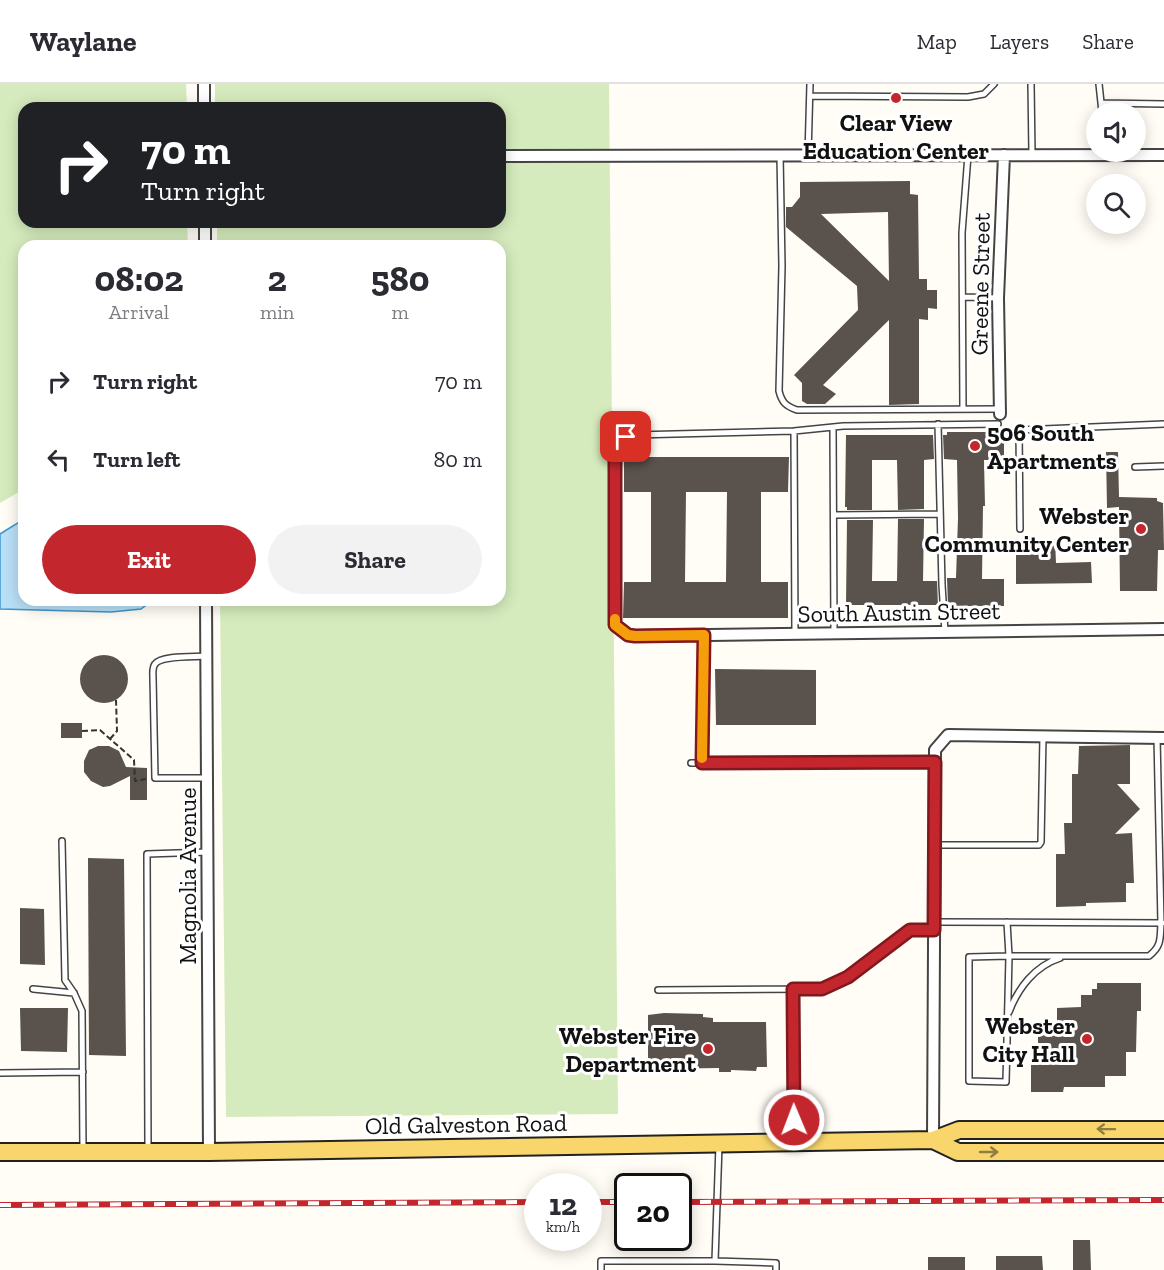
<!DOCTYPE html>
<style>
:root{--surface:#fff;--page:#f2f2f3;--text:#2b2b33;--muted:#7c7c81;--line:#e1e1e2;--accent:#c4262e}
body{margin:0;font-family:"Zilla Slab",serif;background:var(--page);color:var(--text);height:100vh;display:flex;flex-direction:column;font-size:22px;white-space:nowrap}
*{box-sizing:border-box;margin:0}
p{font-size:20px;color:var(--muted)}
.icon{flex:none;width:33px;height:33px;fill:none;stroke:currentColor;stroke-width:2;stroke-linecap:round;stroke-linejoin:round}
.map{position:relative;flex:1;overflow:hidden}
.side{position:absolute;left:18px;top:156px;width:488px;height:366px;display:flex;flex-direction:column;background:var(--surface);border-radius:18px;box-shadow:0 3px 15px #0003}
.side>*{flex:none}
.banner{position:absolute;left:18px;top:18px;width:488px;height:126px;border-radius:18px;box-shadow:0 3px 15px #0003;background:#202124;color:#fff;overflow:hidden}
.controls{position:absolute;left:1086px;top:18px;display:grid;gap:12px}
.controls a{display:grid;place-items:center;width:60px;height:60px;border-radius:50%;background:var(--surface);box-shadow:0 3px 15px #0003;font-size:30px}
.speed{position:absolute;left:524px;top:1089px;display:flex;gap:12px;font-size:30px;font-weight:700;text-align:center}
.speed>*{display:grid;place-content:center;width:78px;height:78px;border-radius:50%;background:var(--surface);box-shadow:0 3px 15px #0003;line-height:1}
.speed small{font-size:15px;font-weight:400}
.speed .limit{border:3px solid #111;border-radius:9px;background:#fff;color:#111}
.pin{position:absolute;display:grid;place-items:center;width:51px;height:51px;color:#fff;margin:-26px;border-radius:12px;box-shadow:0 3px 9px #0006}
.me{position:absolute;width:66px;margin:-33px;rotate:359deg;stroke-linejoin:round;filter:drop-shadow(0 0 4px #0008)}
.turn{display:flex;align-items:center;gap:21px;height:126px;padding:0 24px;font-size:27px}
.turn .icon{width:78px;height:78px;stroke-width:2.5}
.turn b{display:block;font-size:42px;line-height:51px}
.eta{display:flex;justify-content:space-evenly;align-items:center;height:102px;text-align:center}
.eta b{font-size:36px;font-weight:800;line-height:42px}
.primary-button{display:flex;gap:12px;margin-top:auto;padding:12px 24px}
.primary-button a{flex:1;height:69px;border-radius:36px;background:var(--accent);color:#fff;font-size:24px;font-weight:800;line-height:69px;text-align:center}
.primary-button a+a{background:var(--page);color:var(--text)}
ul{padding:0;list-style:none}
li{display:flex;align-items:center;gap:18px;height:78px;padding:0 24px}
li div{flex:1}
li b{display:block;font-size:22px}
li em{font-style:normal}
header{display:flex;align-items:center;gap:36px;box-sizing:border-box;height:84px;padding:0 30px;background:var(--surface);border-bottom:2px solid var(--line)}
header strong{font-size:28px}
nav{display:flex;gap:33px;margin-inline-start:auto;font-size:21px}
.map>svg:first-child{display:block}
.green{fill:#d5ebbd}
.water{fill:#b9e0f7;stroke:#3f96cf;stroke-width:1.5}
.building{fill:#5a524d;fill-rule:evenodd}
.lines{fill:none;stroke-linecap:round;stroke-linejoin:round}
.lane-casing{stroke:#444;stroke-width:8}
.street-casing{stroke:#444;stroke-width:14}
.primary-casing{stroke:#222;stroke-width:20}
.path{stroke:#333;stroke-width:2;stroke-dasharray:6 3;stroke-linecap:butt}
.lane{stroke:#fff;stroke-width:5}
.street{stroke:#fff;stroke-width:10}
.primary{stroke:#f9d66b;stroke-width:16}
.rail-casing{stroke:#c4262e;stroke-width:6}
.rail{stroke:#fff;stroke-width:4;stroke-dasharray:11;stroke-linecap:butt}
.oneway{stroke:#917d42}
.route-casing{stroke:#7f191e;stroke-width:15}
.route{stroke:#c4262e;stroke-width:10}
.slow{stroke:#f59e0b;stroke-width:10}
.poi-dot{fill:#c4262e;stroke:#fff;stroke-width:2}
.labels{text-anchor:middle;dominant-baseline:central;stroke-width:6;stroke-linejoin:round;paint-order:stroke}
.poi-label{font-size:24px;font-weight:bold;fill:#111;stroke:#fff;text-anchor:end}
.street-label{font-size:24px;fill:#111;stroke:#fff}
</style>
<header>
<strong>Waylane</strong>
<nav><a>Map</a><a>Layers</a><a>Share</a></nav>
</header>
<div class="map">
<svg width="1164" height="1186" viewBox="0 0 1164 1186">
<rect width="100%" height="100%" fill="#fffdf5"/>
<path class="green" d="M0,0H186L187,24H24V138H187L188,162H24V405L0,419Z
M215,0H609L618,1030L226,1033L220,516H500V162H217V138H500V24H215Z"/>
<path class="water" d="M24,435V516H153L141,525L111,528L0,525V450Z"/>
<path class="building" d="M910,97V110L918,111L919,195H927V206H937V225L928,224V236L919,235V320L889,321V236L823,301L836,310L825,320H807L802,317V299L794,291L858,226L857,202L786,143V123H792L800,113V98ZM888,128L889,197L821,130Z
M947,348H1004V376H984L985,422H983L982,495H1004V522H948L947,494H956L958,434L957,376L944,375L943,351H947Z
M846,351H933L934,375L924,376V425L898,426L897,376H872V426H847V423H845Z
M1106,368H1118L1119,413L1157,414V417L1163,419L1164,466H1158L1157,507H1120L1119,423L1107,424Z
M624,373H789L788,408H761V498H788V534H623L624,498H651V408H624ZM686,408H727L726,498H685Z
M898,435H924L923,497H937L938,521H846L847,436H873L872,497H897Z
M1055,455L1056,479L1091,478L1092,499L1016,500V457Z
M80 595a24 24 0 1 1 48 0a24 24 0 1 1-48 0Z
M715,585L816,586V641H716Z
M61,639H82V654H61Z
M1130,661V700H1117L1140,725L1115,750L1132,749L1134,799H1126V818L1086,819V822L1056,823V770H1065L1064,739H1072V690H1078L1079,662Z
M98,662H109L119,667L126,683L147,684V716H130V692L110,702L103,703L91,697L84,688V677L89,666Z
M88,774L124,775L126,972L89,971Z
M20,824L44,825L45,881L20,880Z
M1097,899H1141V927H1137L1136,968H1126V992H1105V1003H1064L1063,1008H1031V960L1038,959V950H1043V946H1057V924L1081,923V911H1092V905H1097Z
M20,924H68L67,968L21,967Z
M664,929L703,930V933L713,934V938H766L767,983H757L756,987L731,986V988H719V984L648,985V931Z
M1073,1156H1090L1091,1186H1073Z
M996,1172H1042L1043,1186H996Z
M928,1173H965V1186H928Z"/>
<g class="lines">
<g class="lane-casing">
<path id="lane" d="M1031,0L1032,70
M1099,0L1102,28
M810,12L968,13L984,10L994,0
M1101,19L1164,20
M780,71L782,182L779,307C782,319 786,322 797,326L1000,325
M808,71L810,0
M963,213L998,214
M963,325L962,149L968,71
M938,340L942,501L945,548
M833,343L834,549
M794,347L843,342L998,340
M1135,383L1164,382
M834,431L940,430
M1020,445L1019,346L1164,340
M635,552L628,551L615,541V364L618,357L635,351L794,347L795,550
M206,572C195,573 161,571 155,580C152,584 153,590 153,594L155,694H207
M691,679L935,678
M702,679L703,551
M62,757L65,896L74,909L82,927L83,1066
M935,761H1039L1041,758L1043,652
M935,838L1162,839
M1007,838L1009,872H1149C1162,862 1160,854 1161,839L1157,653
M1009,872L1006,998L969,997V873Z
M33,905L74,909
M793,905L794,1057
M658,906L822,905L848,893L910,846H934
M1009,928C1018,904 1035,882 1060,874
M0,989L83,988
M719,1061L715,1177L776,1179V1186
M148,1065L147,770L208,768
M601,1186V1177H715"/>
</g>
<g class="street-casing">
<path id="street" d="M204,0V24
M500,72L1164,71
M205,138V162
M1000,330L998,214L1004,71
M206,516L209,1068
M635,552L1164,545
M933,1056L935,666L948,651L1164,654"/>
</g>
<g class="primary-casing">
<path id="primary" d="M933,1056L958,1068H1164
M0,1068H209L933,1056L959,1046H1164"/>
</g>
<path class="path" d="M82,647L100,646L134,676L135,697L146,695
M110,655L117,647L116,616"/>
<use href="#lane" class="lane"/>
<use href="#street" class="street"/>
<use href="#primary" class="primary"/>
<g class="rail-casing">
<path id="rail" d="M588,1118H627
M678,1118L1164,1116
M0,1121L537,1118"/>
</g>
<use href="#rail" class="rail"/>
</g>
<defs><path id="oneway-shaft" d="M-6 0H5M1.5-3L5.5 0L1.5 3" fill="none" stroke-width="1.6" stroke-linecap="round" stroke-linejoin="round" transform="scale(1.5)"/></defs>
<g class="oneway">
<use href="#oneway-shaft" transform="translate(1106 1045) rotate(-179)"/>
<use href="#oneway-shaft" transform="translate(989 1068)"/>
</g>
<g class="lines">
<g class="route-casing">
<path id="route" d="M626,353L618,357L615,364V541L628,551L635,552L704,551L702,679L935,678L934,846H910L848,893L822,905H793L794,1036"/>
</g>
<use href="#route" class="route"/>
<path class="slow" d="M615,535V541L628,551L635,552L704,551L702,674"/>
</g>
<g class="poi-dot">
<circle cx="896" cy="14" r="6"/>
<circle cx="975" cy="362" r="6"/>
<circle cx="1141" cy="445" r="6"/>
<circle cx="1087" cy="955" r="6"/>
<circle cx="708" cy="965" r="6"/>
</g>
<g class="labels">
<g class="poi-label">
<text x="896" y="38" text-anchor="middle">Clear View<tspan x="896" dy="28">Education Center</tspan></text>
<text x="987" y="348" text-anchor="start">506 South<tspan x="987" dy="28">Apartments</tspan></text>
<text x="1129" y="431">Webster<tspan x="1129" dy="28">Community Center</tspan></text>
<text x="1075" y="941">Webster<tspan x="1075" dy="28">City Hall</tspan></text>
<text x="696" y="951">Webster Fire<tspan x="696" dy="28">Department</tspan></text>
</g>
<g class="street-label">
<text transform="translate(980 200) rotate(-89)">Greene Street</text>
<text transform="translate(899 528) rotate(-1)">South Austin Street</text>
<text transform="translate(187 792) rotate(-90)">Magnolia Avenue</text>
<text transform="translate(466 1040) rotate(-1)">Old Galveston Road</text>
</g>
</g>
</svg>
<div class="controls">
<a><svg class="icon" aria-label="sound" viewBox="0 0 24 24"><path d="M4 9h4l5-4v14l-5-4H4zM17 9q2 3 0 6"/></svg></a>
<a><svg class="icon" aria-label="search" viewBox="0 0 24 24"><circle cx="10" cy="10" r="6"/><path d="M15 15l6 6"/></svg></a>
</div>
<div class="speed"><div>12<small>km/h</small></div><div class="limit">20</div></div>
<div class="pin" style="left:626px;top:353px;background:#d93025"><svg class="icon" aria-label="arrive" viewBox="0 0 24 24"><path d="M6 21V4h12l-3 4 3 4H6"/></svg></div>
<svg class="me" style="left:794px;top:1036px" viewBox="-20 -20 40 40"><circle r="17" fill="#c4262e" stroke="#fff" stroke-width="3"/><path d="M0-11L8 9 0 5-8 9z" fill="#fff"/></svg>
<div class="banner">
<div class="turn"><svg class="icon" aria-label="right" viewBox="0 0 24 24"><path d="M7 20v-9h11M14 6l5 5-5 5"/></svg><div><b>70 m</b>Turn right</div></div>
</div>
<section class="side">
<div class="eta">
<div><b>08:02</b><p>Arrival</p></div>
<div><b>2</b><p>min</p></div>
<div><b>580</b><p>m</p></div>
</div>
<ul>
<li><svg class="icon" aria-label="right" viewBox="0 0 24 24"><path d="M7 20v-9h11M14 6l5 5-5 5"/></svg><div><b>Turn right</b></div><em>70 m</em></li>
<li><svg class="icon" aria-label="left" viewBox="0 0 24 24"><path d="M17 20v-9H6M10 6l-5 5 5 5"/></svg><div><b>Turn left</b></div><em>80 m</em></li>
</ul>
<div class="primary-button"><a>Exit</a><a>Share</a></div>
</section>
</div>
